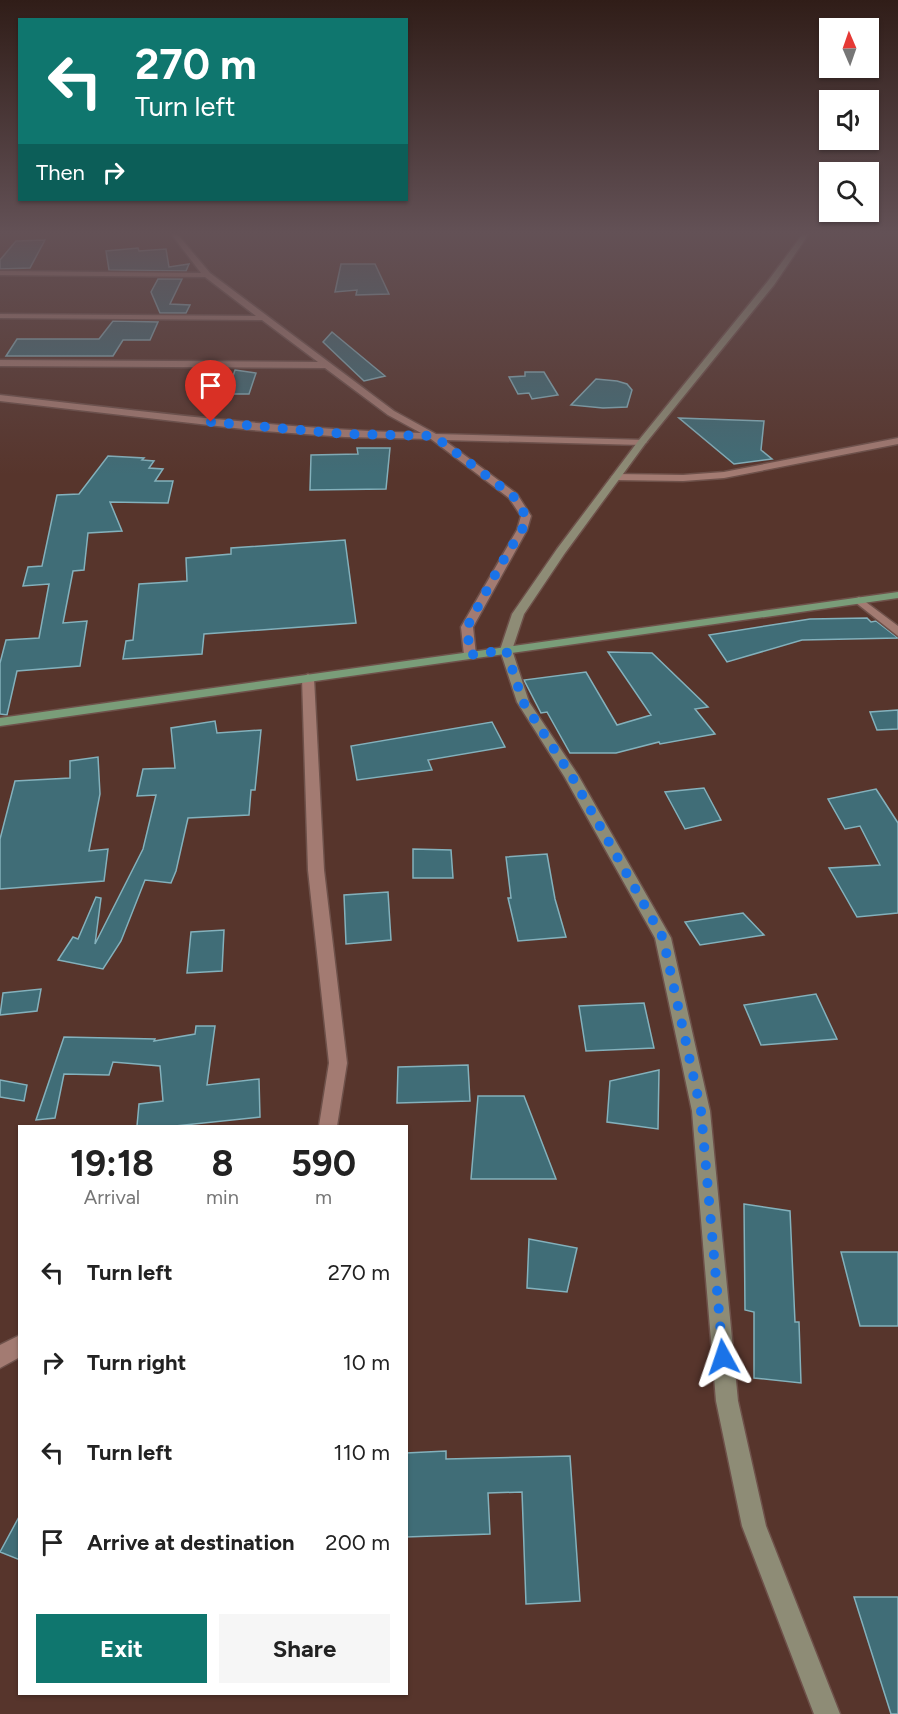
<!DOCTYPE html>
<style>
:root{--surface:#fff;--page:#f6f6f6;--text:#222;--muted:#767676;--accent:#0f766e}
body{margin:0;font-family:Figtree,sans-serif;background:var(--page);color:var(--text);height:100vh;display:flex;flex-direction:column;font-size:22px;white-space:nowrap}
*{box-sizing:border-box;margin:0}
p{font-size:20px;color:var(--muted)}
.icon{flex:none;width:33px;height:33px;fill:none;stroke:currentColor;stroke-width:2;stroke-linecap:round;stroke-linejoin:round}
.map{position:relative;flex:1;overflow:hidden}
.drawer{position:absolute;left:18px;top:1125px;width:390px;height:570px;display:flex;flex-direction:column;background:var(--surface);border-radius:0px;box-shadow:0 2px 4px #0004}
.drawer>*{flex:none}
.banner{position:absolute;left:18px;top:18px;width:390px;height:183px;border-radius:0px;box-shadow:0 2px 4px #0004;background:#0f766e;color:#fff;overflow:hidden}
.needle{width:39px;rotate:358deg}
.fabs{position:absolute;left:819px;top:18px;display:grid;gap:12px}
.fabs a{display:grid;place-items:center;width:60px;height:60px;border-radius:0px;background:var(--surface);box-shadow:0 2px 4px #0004;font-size:30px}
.pin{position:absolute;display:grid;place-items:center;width:51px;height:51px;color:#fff;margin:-62px -26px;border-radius:50% 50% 50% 0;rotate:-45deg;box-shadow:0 0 6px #0007}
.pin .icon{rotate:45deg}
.me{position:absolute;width:66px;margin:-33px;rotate:355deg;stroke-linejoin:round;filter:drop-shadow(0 0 4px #0008)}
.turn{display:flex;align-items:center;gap:21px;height:126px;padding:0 18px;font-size:27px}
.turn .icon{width:78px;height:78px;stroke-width:2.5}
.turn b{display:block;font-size:42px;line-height:51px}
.then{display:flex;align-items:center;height:57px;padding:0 18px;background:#0003;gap:12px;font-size:22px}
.eta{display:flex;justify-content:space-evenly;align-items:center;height:102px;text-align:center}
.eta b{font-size:36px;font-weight:700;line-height:42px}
.primary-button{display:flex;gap:12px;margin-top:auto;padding:12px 18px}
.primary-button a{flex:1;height:69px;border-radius:0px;background:var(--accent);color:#fff;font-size:24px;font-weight:700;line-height:69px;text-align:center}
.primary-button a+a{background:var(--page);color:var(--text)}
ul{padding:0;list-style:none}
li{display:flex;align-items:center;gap:18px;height:90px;padding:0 18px}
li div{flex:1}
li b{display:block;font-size:22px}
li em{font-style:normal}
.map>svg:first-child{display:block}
.building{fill:#406d77;stroke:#83b1bc;stroke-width:1.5}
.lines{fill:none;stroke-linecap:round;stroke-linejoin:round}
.street-casing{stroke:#6e514a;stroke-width:3}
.secondary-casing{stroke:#6e514a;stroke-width:3}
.primary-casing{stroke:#6e514a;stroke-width:3}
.street{fill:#a37b72;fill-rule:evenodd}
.secondary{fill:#8e8c76;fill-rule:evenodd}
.primary{fill:#7a9d79;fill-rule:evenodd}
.route{stroke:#1a73e8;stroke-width:10;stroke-dasharray:0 18}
</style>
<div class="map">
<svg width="898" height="1714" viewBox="0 0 898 1714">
<rect width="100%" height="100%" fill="#57352c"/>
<path class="building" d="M45,240L30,268L0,269V260L16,241Z
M138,248L139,251L166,249L169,267L189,264L186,271L109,270L106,251Z
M341,264H375L389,294L356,295L357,290L335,292Z
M158,279H182L170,304L190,305L186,313H160L151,292Z
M113,321L158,322L150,340H123L113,356H6L17,339H99Z
M332,332L385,376L364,381L323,342Z
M235,370L256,373L249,394H227Z
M525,372H544L558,395L532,399L529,393L518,394L509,377L525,376Z
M596,379L617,381L627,384L632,390L627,407L603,408L571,405Z
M679,418L764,421L761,450L772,459L734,464Z
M357,448H390L386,489L310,490L311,455L358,454Z
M108,456L144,458L142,460L154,461L149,468L163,469L155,481H173L168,503L110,502L122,531L88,533L84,570L73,571L63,623L87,621L80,666L17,671L7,715L0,714V663L6,640L39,638L49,584L23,586L28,567L42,566L57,495L79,494Z
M345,540L356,623L204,634L202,654L123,659L126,641L133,640L139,584L187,581L186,558L231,554V548Z
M867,618L871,622L876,621L898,638L802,640L727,662L709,635L810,619Z
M608,652L652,653L708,707L695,709L715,734L660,744L659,742L616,753H570L547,712L541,713L524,680L586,672L617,725L651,715Z
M898,710V729L877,730L870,712Z
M215,721L217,733L261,730L255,790H251L249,815L188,818L176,871L171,883L145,880L121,941L103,969L58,960L73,937L78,939L96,897L101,898L95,944L143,849L156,795L137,796L143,769L175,768L171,728Z
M492,722L505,747L428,760L432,770L357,780L351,746Z
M98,757L100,794L89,851L108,849L104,881L0,889V839L15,781L70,778V761Z
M704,788L721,820L685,829L665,792Z
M876,789L898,823V913L857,917L829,868L880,865L860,826L845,829L828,799Z
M413,849L451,850L453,878H413Z
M547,854L555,899L566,937L518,941L508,898H511L506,857Z
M388,892L391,940L346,944L344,895Z
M743,913L764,935L700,945L685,922Z
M224,930L222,971L187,973L191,932Z
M41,989L37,1011L0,1015L3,993Z
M816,994L837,1039L761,1045L744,1005Z
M644,1003L654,1048L586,1051L579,1006Z
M196,1026H215L207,1085L259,1079L260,1117L175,1126H137L139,1104L163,1101L160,1066L113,1062L109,1075L64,1074L55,1118L36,1120L64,1037L155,1039L154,1041L195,1034Z
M468,1065L470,1101L397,1103L398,1067Z
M659,1070L658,1129L607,1122L610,1081Z
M0,1080L27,1085L24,1101L0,1097Z
M478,1096H524L556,1179H471Z
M744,1204L790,1211L795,1322H799L801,1383L754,1378V1312L745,1310Z
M529,1239L577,1248L567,1292L527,1288Z
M841,1252H898V1326H860Z
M446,1451V1459L570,1456L580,1601L526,1604L522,1492L488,1493L490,1534L406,1537V1453Z
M20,1515V1560L0,1552Z
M854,1597H898V1714H891Z"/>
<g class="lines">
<g class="street-casing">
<path id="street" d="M172,235H178L210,273L394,411L436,434L645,440L647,442L642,445L444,440L517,494L531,516L527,530L473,627L476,655L474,658H466L464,655L461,627L517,530L521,516L509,498L431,439L345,437L252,430L0,401V395C140,411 280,429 421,433L388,415L325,368L0,366V360L318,362L262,320L0,318V314L256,316L205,277L0,275V271L201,273Z
M898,438V444L724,478L683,481L616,480L611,477L616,474L683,475L724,472Z
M859,597L898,626V636L855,602L853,600Z
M308,674L314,678L324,870L347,1063L337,1126H319L329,1063L308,870L302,678Z
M20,1335V1357L0,1368V1345Z"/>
</g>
<g class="secondary-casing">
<path id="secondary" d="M802,235H808L774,285L645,444L565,553L524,614L512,650L529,702L578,775L671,938L710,1111L738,1401L766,1526L840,1714H814L742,1526L716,1401L692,1111L655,938L564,776L517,702L500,650L512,614L557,549L639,440L768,281Z"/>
</g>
<g class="primary-casing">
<path id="primary" d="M898,592V598L0,726V718Z"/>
</g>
<use href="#street" class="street"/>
<use href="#secondary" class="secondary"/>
<use href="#primary" class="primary"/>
</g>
<linearGradient id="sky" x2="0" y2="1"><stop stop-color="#301d18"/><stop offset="0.49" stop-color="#635156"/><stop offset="1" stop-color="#635156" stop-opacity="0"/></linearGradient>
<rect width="898" height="475" fill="url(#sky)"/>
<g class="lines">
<path class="route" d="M211,422L345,434L434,436L513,496L526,516L522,530L501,564L467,627L470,655L506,650L523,702L571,775L663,938L701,1111L723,1357"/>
</g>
</svg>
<div class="fabs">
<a><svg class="needle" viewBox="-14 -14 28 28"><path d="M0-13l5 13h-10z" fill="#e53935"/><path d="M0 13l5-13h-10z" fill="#767676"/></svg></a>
<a><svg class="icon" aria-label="sound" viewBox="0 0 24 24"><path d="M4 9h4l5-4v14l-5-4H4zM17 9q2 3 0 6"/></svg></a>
<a><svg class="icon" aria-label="search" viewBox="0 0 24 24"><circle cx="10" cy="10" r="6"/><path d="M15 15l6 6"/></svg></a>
</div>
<div class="pin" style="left:211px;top:422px;background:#d93025"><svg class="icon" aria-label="arrive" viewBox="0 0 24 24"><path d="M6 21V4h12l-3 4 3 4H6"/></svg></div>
<svg class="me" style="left:723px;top:1357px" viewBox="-20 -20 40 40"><path d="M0-17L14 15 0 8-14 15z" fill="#1a73e8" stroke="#fff" stroke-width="4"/></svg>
<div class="banner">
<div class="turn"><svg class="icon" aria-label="left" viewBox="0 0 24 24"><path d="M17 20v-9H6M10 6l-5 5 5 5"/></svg><div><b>270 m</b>Turn left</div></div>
<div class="then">Then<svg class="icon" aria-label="right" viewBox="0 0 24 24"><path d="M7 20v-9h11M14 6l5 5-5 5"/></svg></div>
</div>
<section class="drawer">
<div class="eta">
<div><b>19:18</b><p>Arrival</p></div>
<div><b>8</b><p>min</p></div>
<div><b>590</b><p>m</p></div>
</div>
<ul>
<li><svg class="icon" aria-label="left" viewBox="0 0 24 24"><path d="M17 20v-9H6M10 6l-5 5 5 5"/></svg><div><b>Turn left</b></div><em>270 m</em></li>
<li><svg class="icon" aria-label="right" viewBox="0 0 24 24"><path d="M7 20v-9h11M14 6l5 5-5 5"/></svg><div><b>Turn right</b></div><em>10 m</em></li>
<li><svg class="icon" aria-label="left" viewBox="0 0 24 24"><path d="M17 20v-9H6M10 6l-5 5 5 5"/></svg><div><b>Turn left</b></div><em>110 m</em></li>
<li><svg class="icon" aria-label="arrive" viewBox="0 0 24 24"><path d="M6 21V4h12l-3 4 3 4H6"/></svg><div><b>Arrive at destination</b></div><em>200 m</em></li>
</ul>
<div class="primary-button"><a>Exit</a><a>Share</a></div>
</section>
</div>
